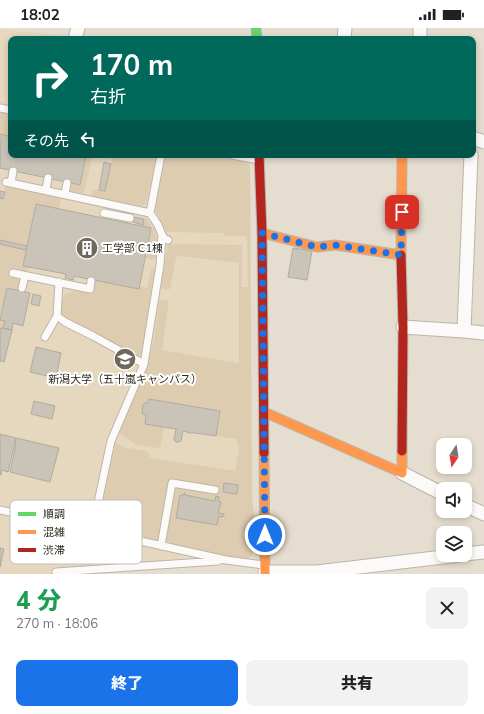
<!DOCTYPE html>
<html lang="ja">
<meta charset="utf-8">
<style>
:root{--surface:#fff;--page:#f2f2f2;--text:#202124;--muted:#757577;--accent:#1a73e8}
body{margin:0;font-family:Mulish,"Noto Sans JP",sans-serif;background:var(--page);color:var(--text);height:100vh;display:flex;flex-direction:column;font-size:15px;white-space:nowrap}
*{box-sizing:border-box;margin:0}
p{font-size:13px;color:var(--muted)}
.icon{flex:none;width:22px;height:22px;fill:none;stroke:currentColor;stroke-width:2;stroke-linecap:round;stroke-linejoin:round}
.map{position:relative;height:546px;overflow:hidden}
.side{display:flex;flex-direction:column;background:var(--surface);flex:1}
.side>*{flex:none}
.banner{position:absolute;left:8px;top:8px;width:468px;height:122px;border-radius:8px;box-shadow:0 2px 6px #0003;background:#00695c;color:#fff;overflow:hidden}
.needle{width:26px;rotate:192deg}
.fabs{position:absolute;left:436px;top:410px;display:grid;gap:8px}
.fabs a{display:grid;place-items:center;width:36px;height:36px;border-radius:8px;background:var(--surface);box-shadow:0 2px 6px #0003;font-size:20px}
.pin{position:absolute;display:grid;place-items:center;width:34px;height:34px;color:#fff;margin:-17px;border-radius:8px;box-shadow:0 2px 6px #0006}
.me{position:absolute;width:44px;margin:-22px;rotate:0deg;stroke-linejoin:round;filter:drop-shadow(0 0 3px #0008)}
.turn{display:flex;align-items:center;gap:14px;height:84px;padding:0 16px;font-size:18px}
.turn .icon{width:52px;height:52px;stroke-width:2.5}
.turn b{display:block;font-size:28px;line-height:34px}
.then{display:flex;align-items:center;height:38px;padding:0 16px;background:#0003;gap:8px;font-size:15px}
.round{display:grid;place-items:center;flex:none;width:42px;height:42px;border-radius:8px;background:var(--page)}
.headline{display:flex;align-items:center;justify-content:space-between;height:68px;padding:0 16px}
h1{font-size:24px;font-weight:800;line-height:30px;color:#1e9e55}
.button{display:flex;gap:8px;margin-top:auto;padding:8px 16px}
.button a{flex:1;height:46px;border-radius:8px;background:var(--accent);color:#fff;font-size:16px;font-weight:800;line-height:46px;text-align:center}
.button a+a{background:var(--page);color:var(--text)}
.status{display:flex;justify-content:space-between;align-items:center;height:28px;padding:0 20px;background:var(--surface);direction:ltr}
.status svg{height:11px;fill:currentColor}
.map>svg:first-child{display:block}
.built{fill:#e6d8be}
.green{fill:#ddccb0;fill-rule:evenodd}
.building{fill:#cac3b7;stroke:#b1aba0}
.lines{fill:none;stroke-linecap:round;stroke-linejoin:round}
.lane-casing{stroke:#bcb5aa;stroke-width:9}
.street-casing{stroke:#bcb5aa;stroke-width:15}
.fast-casing{stroke:#bcb5aa;stroke-width:11}
.slow-casing{stroke:#bcb5aa;stroke-width:11}
.jam-casing{stroke:#bcb5aa;stroke-width:11}
.lane{stroke:#fbfaf8;stroke-width:7}
.street{stroke:#fbfaf8;stroke-width:13}
.fast{stroke:#63d668;stroke-width:9}
.slow{stroke:#ff974d;stroke-width:9}
.jam{stroke:#b3261e;stroke-width:9}
.route{stroke:#1a73e8;stroke-width:7;stroke-dasharray:0 12.6}
.labels{text-anchor:middle;dominant-baseline:central;stroke-width:4;stroke-linejoin:round;paint-order:stroke}
.poi-label{font-size:11px;fill:#2f291f;stroke:#fff;text-anchor:start}
.key{fill:#fff;stroke:#c1bfbc;stroke-width:1}
.key-label{font-size:11px;fill:#2f291f}
</style>
<div class="status"><b>18:02</b><svg viewBox="0 0 49 12"><path d="M0 12V9h3v3zM5 12V6h3v6zM10 12V3h3v9zM15 12V0h3v12zM26 1h20v11H26zM47 4h2v5h-2z"/></svg></div>
<div class="map">
<svg width="484" height="546" viewBox="0 0 484 546">
<rect width="100%" height="100%" fill="#e5ddcf"/>
<path class="built" d="M0,1L96,11H11V127H250L252,464L255,514L254,523L251,529L244,531L187,521L185,529L183,532L52,540L53,546H0Z"/>
<path class="green" d="M0,82L11,84V109L1,106L0,109Z
M84,127H92L86,157L84,164L79,166L73,165L71,164L70,161L71,155L80,157L86,128Z
M94,127H157L148,168L146,174L144,177L138,179L93,169L92,166L93,161L105,163L112,131Z
M166,127H214L245,133L250,139L252,464C253,484 258,512 251,529L244,531L224,529L106,502L100,500L98,495L107,452L117,411L132,371L146,342L154,312L159,273C163,271 165,271 169,274L162,322L239,335V235L180,228L176,229L170,261L167,262L164,261L161,258L168,216L242,217V259H248L247,208H224V205L166,204V202L156,184V177L163,135ZM149,371L220,383L216,408L236,411L239,420L235,443L151,430L147,423L126,420L116,415L119,405L137,417L156,420L160,419L164,399L146,387L143,386L142,385L143,377L145,375H148ZM224,455L238,458L237,466L223,464ZM184,465H185V467L215,473L219,469L218,473L221,474L218,485L224,488L222,489L219,488L217,497L176,490L180,467H184Z
M8,158L59,168L61,169V173L59,181L36,176L27,218L0,212V170L3,171L5,160Z
M146,190L155,204L159,220L156,230L152,232L145,230L151,200L142,198L144,191Z
M0,216L26,222L23,237L28,239L27,244L11,241L9,249C21,251 22,251 19,263L7,260L0,292L5,293L3,300H0Z
M152,240L154,242V245L143,320L140,328H136L72,296C69,293 66,291 64,289C55,277 62,264 76,263C81,262 87,263 92,263L95,252L138,261L139,258L147,260L151,242Z"/>
<path class="building" d="M1,106L11,109V127L86,128L80,157L0,140Z
M104,134L111,136L105,163L99,162Z
M0,163L5,164L3,171L0,170Z
M36,176L151,200L139,261L74,248L73,252L65,250L66,246L23,238Z
M134,189L144,191L143,197L133,194Z
M0,212L27,218L26,222L0,216Z
M293,220L312,223L307,252L288,249Z
M7,260L30,265L23,298L13,295L12,302L3,300L5,293L0,292Z
M33,266L41,268L39,278L31,276Z
M0,300L12,302L4,334L0,333Z
M36,319L61,325L56,350L30,344Z
M149,371L220,383L216,408L195,405H190L183,403L181,413L179,414H176L174,412L176,401L145,396L146,387L143,386L142,385L143,377L145,375H148Z
M34,373L55,378L52,391L31,386Z
M0,406L16,410L8,444L2,442L1,447H0Z
M16,410L59,420L50,454L10,444L16,417H14Z
M224,455L238,457L237,466L223,464Z
M184,465H185V467L215,473L216,468L219,469L218,473L221,474L218,485L224,486V488L222,489L219,488L217,497L176,490L180,467H184Z
M0,520L4,521L0,539Z"/>
<g class="lines">
<g class="lane-casing">
<path id="lane" d="M0,80L11,82
M161,127L150,185L158,197L162,207L165,211L168,212
M232,127L259,132
M6,154L150,185
M11,155L13,143
M46,162L48,150
M65,166L67,155
M104,185L130,190
M13,245L90,261L91,253
M59,254L57,288L65,294L93,308L144,336
M22,260L25,248
M45,309L57,288
M0,482L226,532L264,537
M92,503L111,413L144,336L160,237L162,207
M161,518L172,455L215,462
M57,546L56,544L218,533"/>
</g>
<g class="street-casing">
<path id="street" d="M76,7L78,0
M344,11L345,0
M420,11V0
M473,110L484,114
M403,299L464,303L484,305
M464,303L471,127
M402,445L443,466
M465,477L484,486
M465,526L484,524
M265,544H317L460,527"/>
</g>
<g class="fast-casing">
<path id="fast" d="M256,0L257,11"/>
</g>
<g class="slow-casing">
<path id="slow" d="M262,205L317,219L335,217L401,227L402,127
M264,384L402,445V423
M264,425L265,546"/>
</g>
<g class="jam-casing">
<path id="jam" d="M259,127L262,205L264,425
M401,227L403,299L402,423"/>
</g>
<use href="#lane" class="lane"/>
<use href="#street" class="street"/>
<use href="#fast" class="fast"/>
<use href="#slow" class="slow"/>
<use href="#jam" class="jam"/>
</g>
<g class="lines">
<path class="route" d="M265,507L262,205L317,219L335,217L401,227L402,184"/>
</g>
<defs>
<g id="building-disc" transform="scale(1.15)"><circle r="9.5" fill="#6f685d" stroke="#fff"/><path d="M-4-6H4V6H1V3H-1V6H-4ZM-2.5-4.3h1.7v1.8h-1.7ZM.8-4.3h1.7v1.8H.8ZM-2.5-1h1.7V.8h-1.7ZM.8-1h1.7V.8H.8Z" fill="#fff"/></g>
<g id="university-disc" transform="scale(1.15)"><circle r="9.5" fill="#6f685d" stroke="#fff"/><path d="M0-5L7-2L0 1L-7-2ZM-4 1L0 2.5L4 1V4Q0 6-4 4Z" fill="#fff"/></g>
</defs>
<g fill-rule="evenodd">
<use href="#building-disc" x="87" y="220"/>
<use href="#university-disc" x="125" y="331"/>
</g>
<g class="labels">
<g class="poi-label">
<text x="102" y="220">工学部 C1棟</text>
<text x="125" y="351" text-anchor="middle">新潟大学（五十嵐キャンパス）</text>
</g>
</g>
<rect x="10" y="472" width="132" height="64" rx="6" class="key"/>
<rect x="18" y="484" width="18" height="4" fill="#63d668"/>
<rect x="18" y="502" width="18" height="4" fill="#ff974d"/>
<rect x="18" y="520" width="18" height="4" fill="#b3261e"/>
<g class="key-label">
<text x="43" y="490">順調</text>
<text x="43" y="508">混雑</text>
<text x="43" y="526">渋滞</text>
</g>
</svg>
<div class="fabs">
<a><svg class="needle" viewBox="-14 -14 28 28"><path d="M0-13l5 13h-10z" fill="#e53935"/><path d="M0 13l5-13h-10z" fill="#757577"/></svg></a>
<a><svg class="icon" aria-label="sound" viewBox="0 0 24 24"><path d="M4 9h4l5-4v14l-5-4H4zM17 9q2 3 0 6"/></svg></a>
<a><svg class="icon" aria-label="layers" viewBox="0 0 24 24"><path d="M12 4l9 5-9 5-9-5zM3 14l9 5 9-5"/></svg></a>
</div>
<div class="pin" style="left:402px;top:184px;background:#d93025"><svg class="icon" aria-label="arrive" viewBox="0 0 24 24"><path d="M6 21V4h12l-3 4 3 4H6"/></svg></div>
<svg class="me" style="left:265px;top:507px" viewBox="-20 -20 40 40"><circle r="17" fill="#1a73e8" stroke="#fff" stroke-width="3"/><path d="M0-11L8 9 0 5-8 9z" fill="#fff"/></svg>
<div class="banner">
<div class="turn"><svg class="icon" aria-label="right" viewBox="0 0 24 24"><path d="M7 20v-9h11M14 6l5 5-5 5"/></svg><div><b>170 m</b>右折</div></div>
<div class="then">その先<svg class="icon" aria-label="left" viewBox="0 0 24 24"><path d="M17 20v-9H6M10 6l-5 5 5 5"/></svg></div>
</div>
</div>
<section class="side">
<div class="headline"><div><h1>4 分</h1><p>270 m · 18:06</p></div><a class="round"><svg class="icon" aria-label="close" viewBox="0 0 24 24"><path d="M6 6l12 12M18 6L6 18"/></svg></a></div>
<div class="button"><a>終了</a><a>共有</a></div>
</section>
